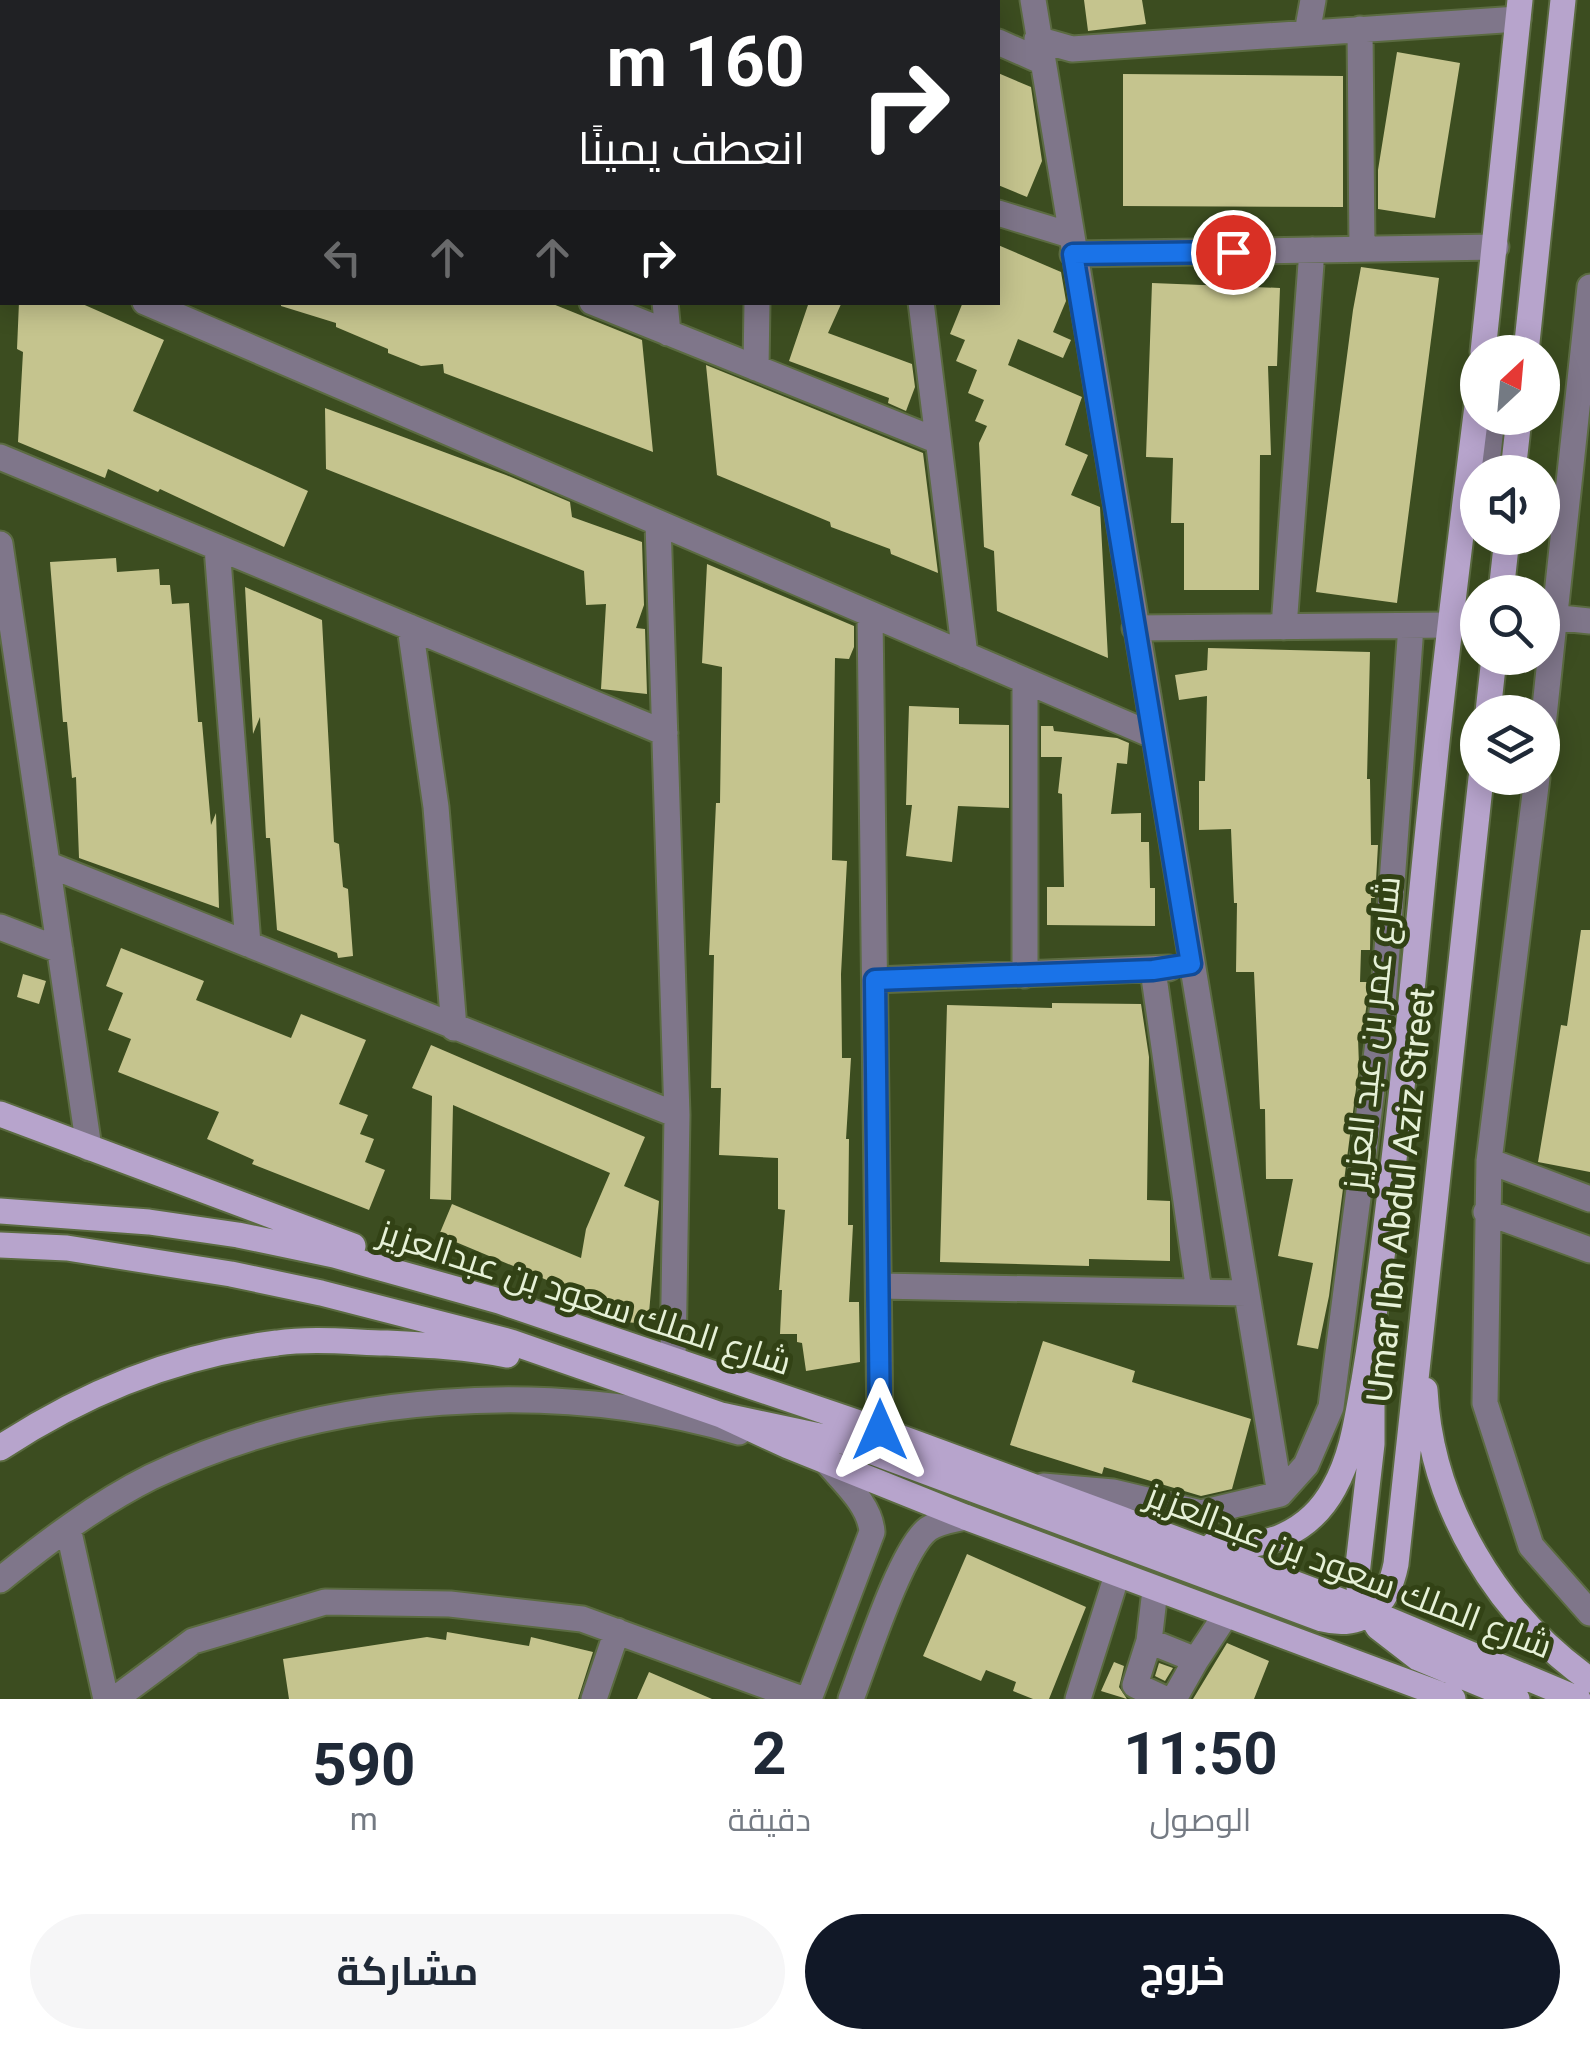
<!DOCTYPE html>
<html lang="ar">
<meta charset="utf-8">
<style>
:root{--surface:#fff;--page:#f6f6f7;--text:#1f2937;--muted:#747a83;--accent:#111827}
body{margin:0;font-family:Roboto,Cairo,sans-serif;background:var(--page);color:var(--text);direction:rtl;height:100vh;display:flex;flex-direction:column;font-size:38px;white-space:nowrap}
*{box-sizing:border-box;margin:0}
p{font-size:32px;color:var(--muted)}
.icon{flex:none;width:55px;height:55px;fill:none;stroke:currentColor;stroke-width:2;stroke-linecap:round;stroke-linejoin:round}
.map{position:relative;height:1699px;overflow:hidden;direction:ltr}
.details{display:flex;flex-direction:column;background:var(--surface);flex:1}
.details>*{flex:none}
.top-card{position:absolute;left:0px;top:0px;width:1000px;height:305px;box-shadow:0 5px 25px #0003;direction:rtl;background:#202124;color:#fff;overflow:hidden}
.needle{width:65px;rotate:26deg}
.controls{position:absolute;left:1460px;top:335px;display:grid;gap:20px}
.controls a{display:grid;place-items:center;width:100px;height:100px;border-radius:50%;background:var(--surface);box-shadow:0 5px 25px #0003;font-size:50px}
.pin{position:absolute;display:grid;place-items:center;width:85px;height:85px;color:#fff;margin:-42px;border:5px solid #fff;border-radius:50%;box-shadow:0 2px 10px #0007}
.me{position:absolute;width:110px;margin:-55px;rotate:0deg;stroke-linejoin:round;filter:drop-shadow(0 0 8px #0008)}
.turn{display:flex;align-items:center;gap:35px;height:210px;padding:0 30px;font-size:45px}
.turn .icon{width:130px;height:130px;stroke-width:2.5}
.turn b{display:block;font-size:70px;line-height:85px}
.lanes{display:flex;align-items:center;height:95px;padding:0 30px;background:#0003;justify-content:center;gap:50px;direction:ltr}
.lanes .off{opacity:.35}
.eta{display:flex;justify-content:space-evenly;align-items:center;height:170px;text-align:center}
.eta b{font-size:60px;font-weight:700;line-height:70px}
.button{display:flex;gap:20px;margin-top:auto;padding:20px 30px}
.button a{flex:1;height:115px;border-radius:60px;background:var(--accent);color:#fff;font-size:40px;font-weight:700;line-height:115px;text-align:center}
.button a+a{background:var(--page);color:var(--text)}
.map>svg:first-child{display:block}
.building{fill:#c5c48e}
.lines{fill:none;stroke-linecap:round;stroke-linejoin:round}
.minor-casing{stroke:#5b6b41;stroke-width:29}
.major-casing{stroke:#5b6b41;stroke-width:29}
.minor{stroke:#7f768a;stroke-width:25}
.major{stroke:#b7a4cc;stroke-width:25}
.route-casing{stroke:#114b97;stroke-width:25}
.route{stroke:#1a73e8;stroke-width:18}
.labels{text-anchor:middle;dominant-baseline:central;stroke-width:10;stroke-linejoin:round;paint-order:stroke}
.street-label{font-size:35px;fill:#e6f1d7;stroke:#324215}
</style>
<div class="map">
<svg width="1590" height="1699" viewBox="0 0 1590 1699">
<rect width="100%" height="100%" fill="#3c4d20"/>
<path class="building" d="M1084,0H1142L1146,24L1088,31Z
M1397,52L1460,63L1435,218L1378,209V170Z
M998,73L1031,87L1042,161L1027,197L998,185Z
M1123,74L1343,76V207L1123,206Z
M998,245L1061,272L1066,301L1053,332L1071,340L1063,358L1018,339L1008,365L1082,397L1065,445L1088,455L1071,495L1100,507L1108,658L997,611L994,551L984,547L979,443L987,426L975,421L984,400L968,393L977,370L956,361L965,340L950,334L963,302H998Z
M1361,267L1439,278L1397,603L1316,592L1353,310Z
M1152,283L1280,288L1277,366H1268L1271,455H1260L1259,590H1184V523H1171L1173,458L1146,457Z
M19,302H78L164,340L133,411L308,491L284,547L160,489L158,492L108,469L105,478L18,442L23,352L17,349Z
M281,302H548L642,340L653,452L444,373L443,364L421,366L388,353V349L336,327V323L281,306Z
M809,302H842L828,333L912,364L915,387L906,411L888,403L889,398L789,361Z
M706,365L923,453L938,573L891,554L890,549L831,527L830,522L717,475Z
M325,408L506,475L570,502L572,517L642,542L644,605L636,628L645,629L647,694L601,689L606,604L586,605L584,571L326,469Z
M116,558L117,572L159,569L160,585H170L172,604L189,603L198,722H202L211,825L216,813L219,908L79,858L76,777L72,778L67,722H63L50,562Z
M707,564L854,626V647L849,659L835,658L832,860L847,861L841,974L842,1058H851L846,1139H849L848,1225H853L849,1302H859L860,1362L806,1371L802,1343L797,1342V1334H780L782,1290H779L785,1210L778,1209V1158L719,1155L721,1088H711L714,955H709L716,803H720L722,667L702,663Z
M245,587L322,620L334,842L339,844L343,887L348,889L353,956L338,958L337,953L277,930L270,838H266L260,717L253,734Z
M1208,648L1370,652L1367,779H1370L1371,845H1378L1375,898H1371L1370,950H1361L1360,982H1368L1367,1002L1362,1037L1358,1038L1359,1066L1329,1296L1318,1349L1297,1345L1313,1263L1278,1256L1293,1179H1266L1265,1109H1260L1254,972H1236L1237,903H1234L1231,829L1199,830V781H1205L1207,696L1179,700L1175,675L1207,670Z
M909,706L959,708V724L1009,725V808L958,806L952,862L906,856L912,805H906Z
M1041,726H1053L1054,731L1117,738L1129,743L1127,764L1117,763L1111,814L1141,813V842H1149L1150,888H1155V926L1047,925V887H1064L1062,794L1058,793L1062,757H1041Z
M1581,930H1590V1172L1538,1162L1561,1025L1567,1026Z
M121,948L204,981L196,1000L291,1038L301,1014L366,1040L339,1104L368,1115L360,1134L374,1139L365,1162L385,1170L369,1210L252,1164L254,1160L207,1139L219,1112L118,1072L131,1039L108,1030L123,993L106,986Z
M23,974L46,981L39,1004L17,997Z
M1052,1003L1141,1004L1149,1057L1147,1200L1170,1201V1261L1089,1259V1266L940,1262L947,1005L1052,1008Z
M431,1045L645,1137L624,1186L659,1201L648,1324L625,1322L574,1300L578,1293L439,1235L452,1204L581,1258L586,1229L610,1173L453,1105L451,1200L430,1199L432,1096L412,1088Z
M1043,1341L1135,1371L1132,1382L1251,1419L1232,1489L1201,1496L1104,1467L1102,1474L1010,1445Z
M967,1554L1086,1607L1049,1699H1033L1013,1691L1016,1682L986,1670L981,1681L923,1656Z
M447,1632L529,1646L531,1637L593,1652L578,1699H289L283,1659L427,1637L446,1640Z
M1227,1643L1269,1661L1254,1699H1193Z
M1114,1662L1124,1666L1119,1687L1127,1699L1101,1691Z
M1159,1663L1173,1668L1165,1681L1155,1676Z
M649,1672L712,1699H637Z"/>
<g class="lines">
<g class="minor-casing">
<path id="minor" d="M97,0V2
M269,0L270,2
M366,0L367,2
M452,0L458,2
M897,0L903,2
M1033,0L1280,1494
M1360,29L1362,249
M1307,33L1313,0
M1037,39L1072,49L1518,19
M998,42L1041,61
M0,66L2,67
M998,213L1070,235
M0,240L2,241
M1073,254L1496,247
M145,302L1152,735
M592,302L938,441
M665,302L668,333
M921,302L965,655
M756,368L757,302
M0,457L665,733
M1486,472L1492,418
M658,523L677,1115L673,1360
M0,544L89,1148
M217,547L248,944
M870,614L880,1430
M1542,616L1590,621
M410,627L436,807L454,1028
M1284,627L1312,250
M1135,628L1449,625
M1542,735L1590,287
M1537,778L1489,1161L1485,1403L1531,1546L1590,1613
M47,864L677,1115
M0,927L60,950
M1153,970L1199,1292
M1025,975V681
M875,980L1169,968
M1489,1161L1590,1199
M1486,1212L1590,1250
M879,1286L1246,1293
M1043,1486L1113,1492L1201,1513L1280,1494L1306,1465L1331,1407L1383,1004L1411,626
M68,1528L106,1699
M0,1580C47,1542 97,1504 151,1477C327,1393 553,1377 739,1432
M1155,1590L1149,1641L1196,1660L1225,1616
M1149,1641L1135,1685L1165,1699
M115,1699L193,1641L325,1602L450,1604L582,1619L802,1699
M594,1699L617,1631
M809,1699L872,1532C870,1504 843,1482 826,1461
M851,1699C865,1663 901,1549 928,1529C939,1521 953,1520 965,1517
M1078,1699L1117,1575
M1174,1699L1196,1660"/>
</g>
<g class="major-casing">
<path id="major" d="M1483,352L1520,0
M1526,352L1563,0
M1513,472L1519,418
M1501,592L1507,538
M1488,712L1494,658
M0,1114L353,1246
M0,1211L149,1222L238,1235L334,1255L499,1301L880,1430L1173,1538L1370,1612L1578,1699
M0,1245L67,1248L231,1274L321,1293L511,1342L721,1415L788,1446L965,1517L1453,1699
M1425,1390C1431,1506 1497,1614 1590,1680
M1372,1404V1444L1357,1574L1361,1599L1378,1627L1418,1658L1517,1699
M721,1415L843,1441L1322,1619C1365,1630 1388,1604 1396,1564L1481,778
M0,1448C84,1393 177,1355 277,1343C312,1338 350,1342 385,1343C425,1345 467,1347 507,1355
M1214,1544C1263,1551 1309,1534 1334,1488C1353,1454 1357,1417 1364,1380C1374,1320 1382,1260 1389,1200C1407,1060 1418,920 1433,780C1446,652 1462,525 1478,398"/>
</g>
<use href="#minor" class="minor"/>
<use href="#major" class="major"/>
</g>
<g class="lines">
<g class="route-casing">
<path id="route" d="M880,1430L875,980L1153,970L1191,964L1073,254L1233,252"/>
</g>
<use href="#route" class="route"/>
</g>
<g class="labels">
<g class="street-label">
<text transform="translate(1372 1033) rotate(-84)">شارع عمر بن عبد العزيز</text>
<text transform="translate(1401 1195) rotate(-84)">Umar Ibn Abdul Aziz Street</text>
<text transform="translate(585 1298) rotate(18)">شارع الملك سعود بن عبدالعزيز</text>
<text transform="translate(1349 1571) rotate(21)">شارع الملك سعود بن عبدالعزيز</text>
</g>
</g>
</svg>
<div class="controls">
<a><svg class="needle" viewBox="-14 -14 28 28"><path d="M0-13l5 13h-10z" fill="#e53935"/><path d="M0 13l5-13h-10z" fill="#747a83"/></svg></a>
<a><svg class="icon" aria-label="sound" viewBox="0 0 24 24"><path d="M4 9h4l5-4v14l-5-4H4zM17 9q2 3 0 6"/></svg></a>
<a><svg class="icon" aria-label="search" viewBox="0 0 24 24"><circle cx="10" cy="10" r="6"/><path d="M15 15l6 6"/></svg></a>
<a><svg class="icon" aria-label="layers" viewBox="0 0 24 24"><path d="M12 4l9 5-9 5-9-5zM3 14l9 5 9-5"/></svg></a>
</div>
<div class="pin" style="left:1233px;top:252px;background:#d93025"><svg class="icon" aria-label="arrive" viewBox="0 0 24 24"><path d="M6 21V4h12l-3 4 3 4H6"/></svg></div>
<svg class="me" style="left:880px;top:1430px" viewBox="-20 -20 40 40"><path d="M0-17L14 15 0 8-14 15z" fill="#1a73e8" stroke="#fff" stroke-width="4"/></svg>
<div class="top-card">
<div class="turn"><svg class="icon" aria-label="right" viewBox="0 0 24 24"><path d="M7 20v-9h11M14 6l5 5-5 5"/></svg><div><b>160 m</b>انعطف يمينًا</div></div>
<div class="lanes"><svg class="icon off" aria-label="left" viewBox="0 0 24 24"><path d="M17 20v-9H6M10 6l-5 5 5 5"/></svg><svg class="icon off" aria-label="ahead" viewBox="0 0 24 24"><path d="M12 20V5M6 11l6-6 6 6"/></svg><svg class="icon off" aria-label="ahead" viewBox="0 0 24 24"><path d="M12 20V5M6 11l6-6 6 6"/></svg><svg class="icon" aria-label="right" viewBox="0 0 24 24"><path d="M7 20v-9h11M14 6l5 5-5 5"/></svg></div>
</div>
</div>
<section class="details">
<div class="eta">
<div><b>11:50</b><p>الوصول</p></div>
<div><b>2</b><p>دقيقة</p></div>
<div><b>590</b><p>m</p></div>
</div>
<div class="button"><a>خروج</a><a>مشاركة</a></div>
</section>
